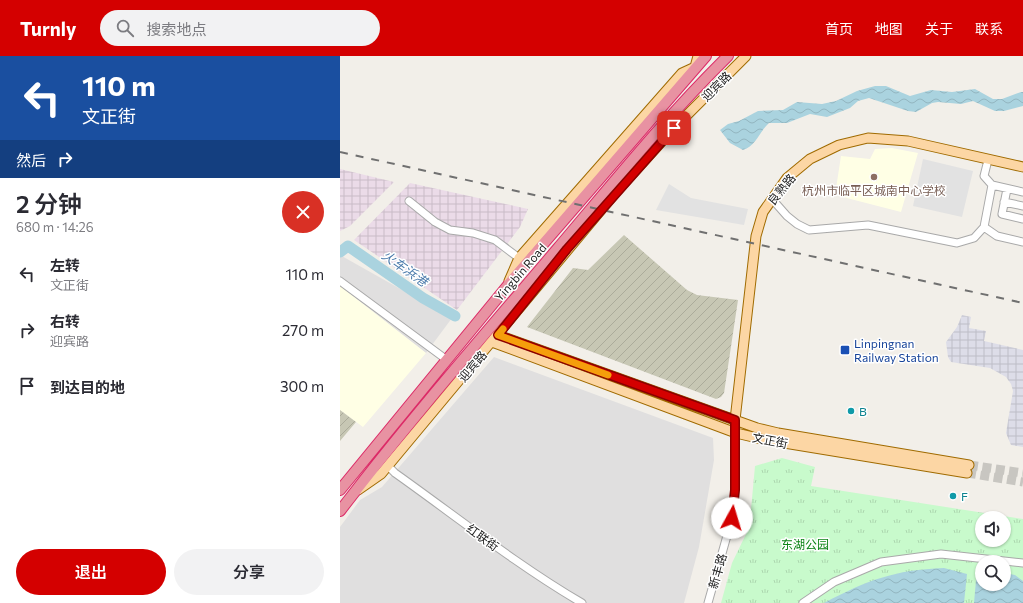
<!DOCTYPE html>
<html lang="zh">
<meta charset="utf-8">
<style>
:root{--surface:#fff;--page:#f2f2f3;--text:#2b2b33;--muted:#7c7c81;--accent:#d40000}
body{margin:0;font-family:Commissioner,"Noto Sans SC",sans-serif;background:var(--page);color:var(--text);height:100vh;display:flex;flex-direction:column;font-size:15px;white-space:nowrap}
*{box-sizing:border-box;margin:0}
p{font-size:13px;color:var(--muted)}
.icon{flex:none;width:22px;height:22px;fill:none;stroke:currentColor;stroke-width:2;stroke-linecap:round;stroke-linejoin:round}
.map{position:relative;flex:1;overflow:hidden}
.panel{display:flex;flex-direction:column;background:var(--surface);width:340px}
.panel>*{flex:none}
.hud{background:#1a4fa0;color:#fff;overflow:hidden}
.tools{position:absolute;left:635px;top:455px;display:grid;gap:8px}
.tools a{display:grid;place-items:center;width:36px;height:36px;border-radius:50%;background:var(--surface);box-shadow:0 1px 3px #0004;font-size:20px}
.pin{position:absolute;display:grid;place-items:center;width:34px;height:34px;color:#fff;margin:-17px;border-radius:8px;box-shadow:0 2px 6px #0006}
.me{position:absolute;width:44px;margin:-22px;rotate:6deg;stroke-linejoin:round;filter:drop-shadow(0 0 3px #0008)}
.turn{display:flex;align-items:center;gap:14px;height:84px;padding:0 16px;font-size:18px}
.turn .icon{width:52px;height:52px;stroke-width:2.5}
.turn b{display:block;font-size:28px;line-height:34px}
.then{display:flex;align-items:center;height:38px;padding:0 16px;background:#0003;gap:8px;font-size:15px}
.round{display:grid;place-items:center;flex:none;width:42px;height:42px;border-radius:21px;background:var(--page)}
.overview{display:flex;align-items:center;justify-content:space-between;height:68px;padding:0 16px}
h1{font-size:24px;font-weight:600;line-height:30px}
.action{display:flex;gap:8px;margin-top:auto;padding:8px 16px}
.action a{flex:1;height:46px;border-radius:24px;background:var(--accent);color:#fff;font-size:16px;font-weight:600;line-height:46px;text-align:center}
.action a+a{background:var(--page);color:var(--text)}
ul{padding:0;list-style:none}
li{display:flex;align-items:center;gap:12px;height:56px;padding:0 16px}
li div{flex:1}
li b{display:block;font-size:15px}
li em{font-style:normal}
header{display:flex;align-items:center;gap:24px;box-sizing:border-box;height:56px;padding:0 20px;background:var(--accent);color:#fff}
header strong{font-size:19px}
nav{display:flex;gap:22px;margin-inline-start:auto;font-size:14px}
.search{width:280px;height:36px;background:var(--page);display:flex;align-items:center;gap:10px;box-sizing:border-box;padding:0 14px;border-radius:22px;color:var(--muted);font-size:15px}
main{display:flex;flex:1;min-height:0}
.map>svg:first-child{display:block}
.residential{fill:#e0dfdf}
.industrial{fill:url(#industrial-grid)}
.education{fill:#ffffe5}
.construction{fill:url(#construction-furrows)}
.park{fill:url(#park-tufts);fill-rule:evenodd}
.parking{fill:#e2e2e2}
.plaza{fill:url(#plaza-grid)}
.water{fill:url(#water-waves)}
.lines{fill:none;stroke-linecap:round;stroke-linejoin:round}
.river{stroke:#aad3df;stroke-width:11}
.major-tunnel{stroke:#c8c6c1;stroke-width:9;stroke-dasharray:9 4.5;stroke-linecap:butt}
.minor-casing{stroke:#a9a9a9;stroke-width:9}
.major-casing{stroke:#a06b00;stroke-width:11}
.highway-casing{stroke:#dc2a67;stroke-width:12}
.minor{stroke:#fff;stroke-width:7}
.major{stroke:#fcd6a4;stroke-width:9}
.highway{stroke:#e892a2;stroke-width:10}
.rail{stroke:#707070;stroke-width:2;stroke-dasharray:8 8;stroke-linecap:butt}
.route-casing{stroke:#8a0000;stroke-width:10}
.route{stroke:#d40000;stroke-width:7}
.slow{stroke:#f59e0b;stroke-width:7}
.education-dot{fill:#8d6e63;stroke:#fff;stroke-width:1.5}
.transit-dot{fill:#1a4fb4;stroke:#fff;stroke-width:1.5}
.culture-dot{fill:#0f9aa8;stroke:#fff;stroke-width:1.5}
.labels{text-anchor:middle;dominant-baseline:central;stroke-width:3;stroke-linejoin:round;paint-order:stroke}
.street-label{font-size:12px;fill:#222;stroke:#fff}
.education-label{font-size:12px;fill:#785e54;stroke:#fff}
.transit-label{font-size:12px;fill:#164399;stroke:#fff;text-anchor:start}
.culture-label{font-size:12px;fill:#0d838f;stroke:#fff;text-anchor:start}
.park-label{font-size:12px;fill:#0c8416;stroke:#fff}
.water-label{font-size:13px;font-style:italic;fill:#4a7aab;stroke:#fff}
</style>
<header>
<strong>Turnly</strong>
<div class="search"><svg class="icon" aria-label="search" viewBox="0 0 24 24"><circle cx="10" cy="10" r="6"/><path d="M15 15l6 6"/></svg>搜索地点</div>
<nav><a>首页</a><a>地图</a><a>关于</a><a>联系</a></nav>
</header>
<main>
<section class="panel">
<div class="hud">
<div class="turn"><svg class="icon" aria-label="left" viewBox="0 0 24 24"><path d="M17 20v-9H6M10 6l-5 5 5 5"/></svg><div><b>110 m</b>文正街</div></div>
<div class="then">然后<svg class="icon" aria-label="right" viewBox="0 0 24 24"><path d="M7 20v-9h11M14 6l5 5-5 5"/></svg></div>
</div>
<div class="overview"><div><h1>2 分钟</h1><p>680 m · 14:26</p></div><a class="round" style="background:#d93025;color:#fff"><svg class="icon" aria-label="close" viewBox="0 0 24 24"><path d="M6 6l12 12M18 6L6 18"/></svg></a></div>
<ul>
<li><svg class="icon" aria-label="left" viewBox="0 0 24 24"><path d="M17 20v-9H6M10 6l-5 5 5 5"/></svg><div><b>左转</b><p>文正街</p></div><em>110 m</em></li>
<li><svg class="icon" aria-label="right" viewBox="0 0 24 24"><path d="M7 20v-9h11M14 6l5 5-5 5"/></svg><div><b>右转</b><p>迎宾路</p></div><em>270 m</em></li>
<li><svg class="icon" aria-label="arrive" viewBox="0 0 24 24"><path d="M6 21V4h12l-3 4 3 4H6"/></svg><div><b>到达目的地</b></div><em>300 m</em></li>
</ul>
<div class="action"><a>退出</a><a>分享</a></div>
</section>
<div class="map">
<svg width="683" height="547" viewBox="0 0 683 547">
<defs>
<pattern id="industrial-grid" width="8" height="8" patternUnits="userSpaceOnUse"><rect width="8" height="8" fill="#ebdbe8"/><path d="M0 4h8M4 0v8" fill="none" stroke="#c9bcc7"/></pattern>
<pattern id="construction-furrows" width="10" height="10" patternUnits="userSpaceOnUse"><rect width="10" height="10" fill="#c7c7b4"/><path d="M-1 1l2-2M0 10L10 0M9 11l2-2" fill="none" stroke="#abab9a"/></pattern>
<pattern id="park-tufts" width="24" height="20" patternUnits="userSpaceOnUse"><rect width="24" height="20" fill="#c8facc"/><path d="M3 7l-1-3M5 7V3M7 7l1-3M15 17l-1-3M17 17v-4M19 17l1-3" fill="none" stroke="#acd6af"/></pattern>
<pattern id="plaza-grid" width="8" height="8" patternUnits="userSpaceOnUse"><rect width="8" height="8" fill="#dddde8"/><path d="M0 4h8M4 0v8" fill="none" stroke="#bdbdc7"/></pattern>
<pattern id="water-waves" width="16" height="10" patternUnits="userSpaceOnUse"><rect width="16" height="10" fill="#aad3df"/><path d="M0 5q4-4 8 0t8 0" fill="none" stroke="#92b5bf"/></pattern>
</defs>
<rect width="100%" height="100%" fill="#f2efe9"/>
<path class="residential" d="M0,199L112,262L86,297L0,230Z
M154,301L373,382L374,404L359,491L344,547H0V471L20,444L42,431Z"/>
<path class="industrial" d="M0,113L54,126L10,170L0,175Z
M70,127L188,153L180,171L117,254L14,184Z"/>
<path class="education" d="M552,92L578,97L561,156L495,139L501,100L530,103L535,93Z
M0,230L86,297L23,371L0,354Z"/>
<path class="construction" d="M284,179L347,234L357,239L398,244L384,337L381,341L376,343L187,271L233,212L248,214Z
M0,354L16,366L0,385Z"/>
<path class="park" d="M442,402L475,411L471,430L683,463V547H381L392,507L407,476L410,464L415,410ZM642,462H664V484H642ZM642,506H664V528H642Z"/>
<path class="parking" d="M583,103L633,115L622,161L573,150Z
M329,128L351,142L408,153L404,169L316,154Z"/>
<path class="plaza" d="M622,259L631,261L629,272L646,275L644,285L683,294V391L671,389L666,377L673,335L671,328L666,321L650,312L611,306L608,301L606,286L617,271Z"/>
<path class="water" d="M535,30H546L570,40L591,34L612,36L635,33L653,43H662L681,36H683V50L664,55H655L633,45L621,48L598,46L592,47L576,56L568,55L529,42L518,45L510,52L487,61L470,58L447,67H429C419,76 416,90 403,94L390,87L380,74L388,68L399,65L418,55L443,54L457,46L482,48L496,45L517,35Z
M604,512L627,518L624,547H484C528,524 554,514 604,512Z
M637,513L642,514V528H664V517L675,519L683,525V547H634Z"/>
<g class="lines">
<path class="river" d="M0,196L8,190L83,242L115,260"/>
<path class="major-tunnel" d="M629,409L683,417
M627,417L683,426"/>
<g class="minor-casing">
<path id="minor" d="M648,104L644,120L652,129L683,136
M667,133L662,158L683,163
M432,143L447,160L457,168L469,174L528,169L617,187L634,182L644,171L652,129
M69,145L95,166L110,174L133,177L155,184L179,202
M664,146L683,150
M644,171L657,180L683,186
M0,225L107,304
M48,410L55,417C117,461 177,509 242,547
M368,547L392,462L395,434V364
M463,547L494,526L541,506L601,498L683,507"/>
</g>
<g class="major-casing">
<path id="major" d="M169,225L179,202L342,17L355,11L358,0
M158,279L417,372L438,377L629,409
M152,286L396,377L426,384L627,417
M395,364L416,180L423,156L447,122L470,103L499,89L528,82L568,85L683,111
M18,434L41,418L276,136L334,72L406,0"/>
</g>
<g class="highway-casing">
<path id="highway" d="M0,434L178,217L366,0
M0,455C69,365 144,279 218,192C273,127 327,60 388,0"/>
</g>
<use href="#minor" class="minor"/>
<use href="#major" class="major"/>
<use href="#highway" class="highway"/>
<path class="rail" d="M0,96L683,247"/>
</g>
<g class="lines">
<g class="route-casing">
<path id="route" d="M334,72L227,193L158,279L395,364V434L392,462"/>
</g>
<use href="#route" class="route"/>
<path class="slow" d="M163,273L158,279L268,319"/>
</g>
<circle class="education-dot" cx="534" cy="121" r="4"/>
<rect class="transit-dot" x="500" y="289" width="10" height="10" rx="2"/>
<g class="culture-dot">
<circle cx="511" cy="355" r="4"/>
<circle cx="613" cy="440" r="4"/>
</g>
<g class="labels">
<g class="street-label">
<text transform="translate(376 30) rotate(-45)">迎宾路</text>
<text transform="translate(441 133) rotate(-51)">良熟路</text>
<text transform="translate(180 216) rotate(-49)">Yingbin Road</text>
<text transform="translate(132 310) rotate(-50)">迎宾路</text>
<text transform="translate(430 384) rotate(11)">文正街</text>
<text transform="translate(143 481) rotate(36)">红联街</text>
<text transform="translate(377 515) rotate(-74)">新丰路</text>
</g>
<g class="education-label">
<text x="534" y="134">杭州市临平区城南中心学校</text>
</g>
<g class="transit-label">
<text x="514" y="287">Linpingnan<tspan x="514" dy="14">Railway Station</tspan></text>
</g>
<g class="culture-label">
<text x="519" y="355">B</text>
<text x="621" y="440">F</text>
</g>
<g class="park-label">
<text x="465" y="488">东湖公园</text>
</g>
<g class="water-label">
<text transform="translate(65 212) rotate(35)">火车浜港</text>
</g>
</g>
</svg>
<div class="tools">
<a><svg class="icon" aria-label="sound" viewBox="0 0 24 24"><path d="M4 9h4l5-4v14l-5-4H4zM17 9q2 3 0 6"/></svg></a>
<a><svg class="icon" aria-label="search" viewBox="0 0 24 24"><circle cx="10" cy="10" r="6"/><path d="M15 15l6 6"/></svg></a>
</div>
<div class="pin" style="left:334px;top:72px;background:#d93025"><svg class="icon" aria-label="arrive" viewBox="0 0 24 24"><path d="M6 21V4h12l-3 4 3 4H6"/></svg></div>
<svg class="me" style="left:392px;top:462px" viewBox="-20 -20 40 40"><circle r="19" fill="#fff"/><path d="M0-13L10 11 0 6-10 11z" fill="#d40000"/></svg>
</div>
</main>
